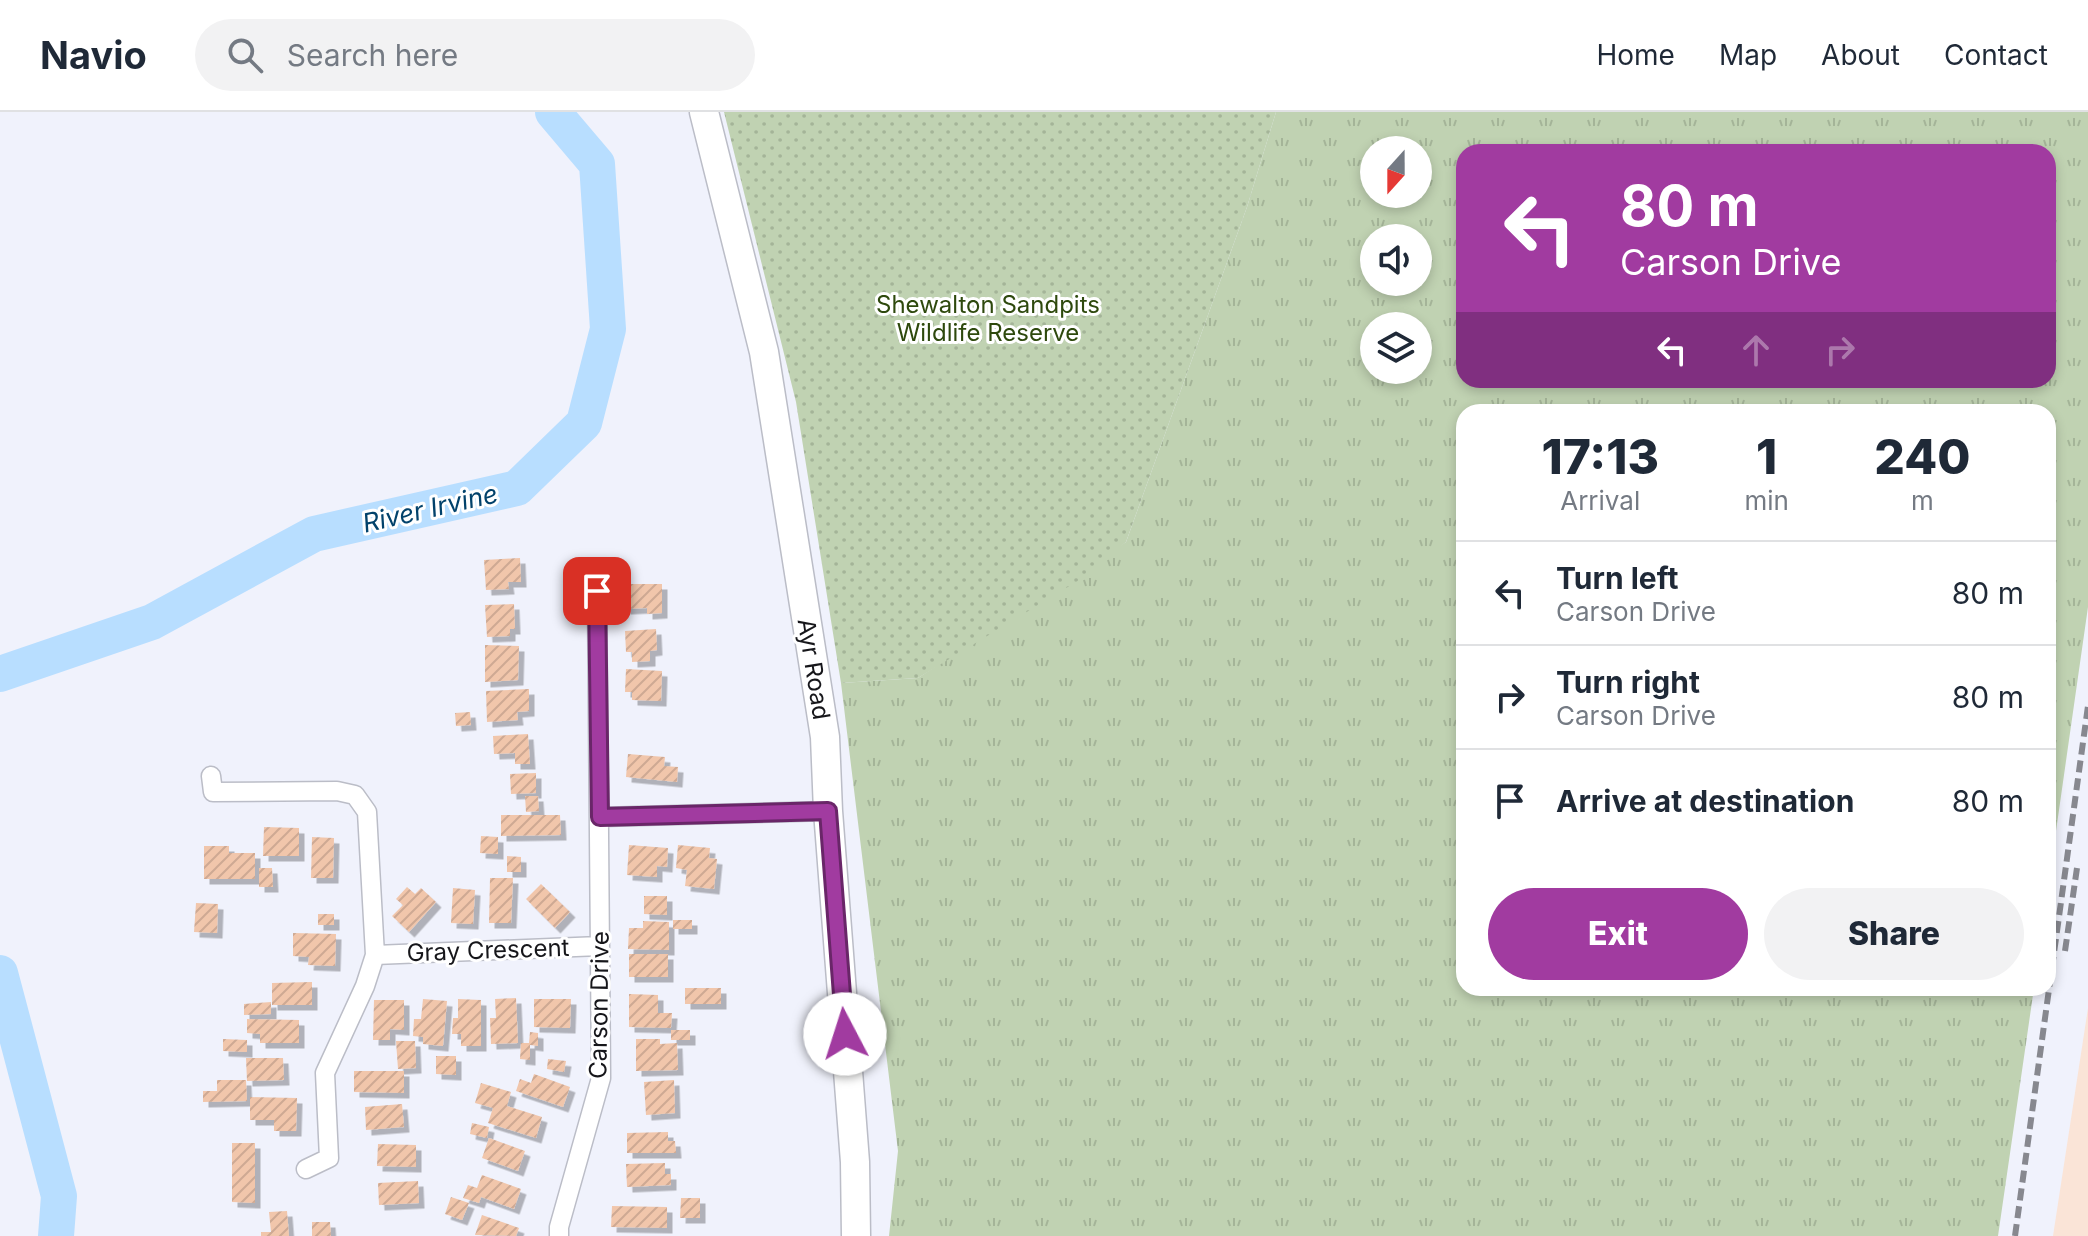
<!DOCTYPE html>
<style>
:root{--surface:#fff;--page:#f2f2f3;--text:#1f2937;--muted:#747a83;--line:#e0e1e3;--accent:#a13ba0}
body{margin:0;font-family:Inter,sans-serif;background:var(--page);color:var(--text);height:100vh;display:flex;flex-direction:column;font-size:30px;white-space:nowrap}
*{box-sizing:border-box;margin:0}
p{font-size:26px;color:var(--muted)}
.icon{flex:none;width:44px;height:44px;fill:none;stroke:currentColor;stroke-width:2;stroke-linecap:round;stroke-linejoin:round}
.map{position:relative;flex:1;overflow:hidden}
.drawer{position:absolute;left:1456px;top:292px;width:600px;height:592px;display:flex;flex-direction:column;background:var(--surface);border-radius:24px;box-shadow:0 4px 12px #0003}
.drawer>*{flex:none}
.banner{position:absolute;left:1456px;top:32px;width:600px;height:244px;border-radius:24px;box-shadow:0 4px 12px #0003;background:#a13ba0;color:#fff;overflow:hidden}
.needle{width:52px;rotate:201deg}
.fabs{position:absolute;left:1360px;top:24px;display:grid;gap:16px}
.fabs a{display:grid;place-items:center;width:72px;height:72px;border-radius:50%;background:var(--surface);box-shadow:0 4px 12px #0003;font-size:40px}
.pin{position:absolute;display:grid;place-items:center;width:68px;height:68px;color:#fff;margin:-34px;border-radius:16px;box-shadow:0 4px 12px #0006}
.me{position:absolute;width:88px;margin:-44px;rotate:355deg;stroke-linejoin:round;filter:drop-shadow(0 0 6px #0008)}
.turn{display:flex;align-items:center;gap:28px;height:168px;padding:0 32px;font-size:36px}
.turn .icon{width:104px;height:104px;stroke-width:2.5}
.turn b{display:block;font-size:56px;line-height:68px}
.lanes{display:flex;align-items:center;height:76px;padding:0 32px;background:#0003;justify-content:center;gap:40px;direction:ltr}
.lanes .off{opacity:.35}
.eta{display:flex;justify-content:space-evenly;align-items:center;height:136px;text-align:center}
.eta b{font-size:48px;font-weight:800;line-height:56px}
.action{display:flex;gap:16px;margin-top:auto;padding:16px 32px}
.action a{flex:1;height:92px;border-radius:48px;background:var(--accent);color:#fff;font-size:32px;font-weight:800;line-height:92px;text-align:center}
.action a+a{background:var(--page);color:var(--text)}
ul{padding:0;list-style:none}
li{display:flex;align-items:center;gap:24px;height:104px;padding:0 32px;border-top:2px solid var(--line)}
li div{flex:1}
li b{display:block;font-size:30px}
li em{font-style:normal}
header{display:flex;align-items:center;gap:48px;box-sizing:border-box;height:112px;padding:0 40px;background:var(--surface);border-bottom:2px solid var(--line)}
header strong{font-size:38px}
nav{display:flex;gap:44px;margin-inline-start:auto;font-size:28px}
.search{width:560px;height:72px;background:var(--page);display:flex;align-items:center;gap:20px;box-sizing:border-box;padding:0 28px;border-radius:44px;color:var(--muted);font-size:30px}
.map>svg:first-child{display:block}
.commercial{fill:#fae4d7}
.grass{fill:url(#grass-tufts);fill-rule:evenodd}
.park{fill:url(#park-dots)}
.lines{fill:none;stroke-linecap:round;stroke-linejoin:round}
.river{stroke:#b8deff;stroke-width:36}
.building{fill:url(#building-hatch);filter:url(#shadow)}
.minor-casing{stroke:#bbbdc7;stroke-width:21}
.primary-casing{stroke:#bbbdc7;stroke-width:31}
.minor{stroke:#fff;stroke-width:18}
.primary{stroke:#fff;stroke-width:28}
.rail{stroke:#87888f;stroke-width:6;stroke-dasharray:12 6;stroke-linecap:butt}
.route-casing{stroke:#692668;stroke-width:20}
.route{stroke:#a13ba0;stroke-width:14}
.labels{text-anchor:middle;dominant-baseline:central;stroke-width:6;stroke-linejoin:round;paint-order:stroke}
.park-label{font-size:24px;fill:#2e490d;stroke:#fff}
.street-label{font-size:24px;fill:#16161a;stroke:#fff}
.water-label{font-size:26px;font-style:italic;fill:#02426b;stroke:#fff}
</style>
<header>
<strong>Navio</strong>
<div class="search"><svg class="icon" aria-label="search" viewBox="0 0 24 24"><circle cx="10" cy="10" r="6"/><path d="M15 15l6 6"/></svg>Search here</div>
<nav><a>Home</a><a>Map</a><a>About</a><a>Contact</a></nav>
</header>
<div class="map">
<svg width="2088" height="1124" viewBox="0 0 2088 1124">
<defs>
<pattern id="grass-tufts" width="24" height="20" patternUnits="userSpaceOnUse" patternTransform="scale(2)"><rect width="24" height="20" fill="#c0d2b2"/><path d="M3 7l-1-3M5 7V3M7 7l1-3M15 17l-1-3M17 17v-4M19 17l1-3" fill="none" stroke="#a4b498"/></pattern>
<pattern id="park-dots" width="8" height="8" patternUnits="userSpaceOnUse" patternTransform="scale(2)"><rect width="8" height="8" fill="#c0d2b2"/><path d="M2 2h.1M6 6h.1" fill="none" stroke="#a4b498" stroke-width="1.8" stroke-linecap="round"/></pattern>
<pattern id="building-hatch" width="6" height="6" patternUnits="userSpaceOnUse" patternTransform="scale(2)"><rect width="6" height="6" fill="#f1c6ab"/><path d="M-1 1l2-2M0 6l6-6M5 7l2-2" fill="none" stroke="#cea993"/></pattern>
<filter id="shadow"><feDropShadow dx="5.5" dy="5.5" stdDeviation="0" flood-color="#0004"/></filter>
</defs>
<rect width="100%" height="100%" fill="#f0f2fc"/>
<path class="commercial" d="M2088,896V1124H2053Z"/>
<path class="grass" d="M1276,0H2088V495L2048,775V300H1464V876H2034L1998,1124H889L898,1039L841,571L918,566L1126,430L1247,95ZM1374,38H1418V82H1374ZM1464,40H2048V268H1464ZM1374,126H1418V170H1374ZM1374,214H1418V258H1374Z"/>
<path class="park" d="M724,0H1276L1247,95L1126,430L1081,467L918,566L841,571L796,290Z"/>
<g class="lines">
<path class="river" d="M0,562L152,510L314,422L517,376L584,311L608,217L597,52L553,0
M0,861L59,1084L56,1124"/>
</g>
<path class="building" d="M520,446L521,470H508L509,477L486,478L484,448Z
M625,472H662V501L647,502V496L625,497Z
M514,492L515,517H510V524L487,525L485,493Z
M656,517L657,538L650,539V549L632,550V540H626L625,519Z
M485,533L519,534L518,568L485,570Z
M626,557L662,559L661,589L632,588V580H625Z
M529,577V599L517,600L518,608L487,610L486,579Z
M470,600L471,613L456,614L455,601Z
M528,622L530,652H515V641L494,642L493,624Z
M628,642L665,645L664,654L678,655L677,670L626,665Z
M536,661V681L511,682L510,662Z
M525,684H538L539,699L526,700Z
M501,703H560L561,723L501,724Z
M264,715L299,716V744H263Z
M481,724L498,725V742L480,741Z
M312,725L334,726L333,766H311Z
M629,733L668,736L667,755L657,754V765L627,763Z
M678,733L710,736L709,746L717,747L714,777L685,774L687,758L676,756Z
M204,734H229V741H255V767H204Z
M507,744L521,745V760H507Z
M259,756H272L273,775H259Z
M490,766H513L511,811H489Z
M541,772L570,800L555,816L526,787Z
M407,775L415,782L421,776L436,790L409,820L392,804L403,793L396,787Z
M453,776L475,778L473,812L451,811Z
M644,784H667V803L644,802Z
M196,791L218,792L217,821L194,820Z
M318,802H334V813H318Z
M673,808H692V817H673Z
M643,809L669,810V838L628,837L629,816H643Z
M293,821L336,822L335,854L308,853L309,845L293,844Z
M629,842H668V865H629Z
M312,870V893H272V871Z
M685,876H721V892H685Z
M629,882L658,883V901H672L671,916L629,915Z
M516,886L518,931L491,932L490,906H496L495,887Z
M423,887L447,889L443,934L423,932V925L413,924L414,907H421Z
M458,887L481,888V934H461V922H452L453,906H458Z
M534,887H571L570,916L534,915Z
M374,888H404V918L390,917V928H373Z
M271,890V902L244,903V892Z
M247,907L299,908V931H260V922L247,921Z
M671,918H690V928H671Z
M530,920L538,921V934L530,933V948L520,947L521,931H529Z
M223,927L247,928V940L223,939Z
M636,927H660V932L677,931L678,958L636,959Z
M396,929H415L416,956L398,957Z
M436,944H456V963L436,962Z
M246,946H283L284,968L247,969Z
M548,947L566,949L564,960L547,957Z
M354,959H404V981L354,980Z
M534,962L570,975L563,995L516,979L520,967L531,971Z
M217,968H246L247,989L203,990V979H217Z
M674,968L675,1001L646,1003L644,970Z
M481,971L511,980L507,994L542,1005L536,1026L488,1011L493,996L475,991Z
M250,985L297,986L296,1019H274V1008H250Z
M402,992L404,1015L366,1018L365,995Z
M472,1011L489,1015L487,1026L470,1022Z
M668,1020V1029H675L676,1041H627V1021Z
M489,1026L525,1039L518,1059L482,1046Z
M232,1031H255V1091L232,1090Z
M378,1032L416,1033V1055L377,1054Z
M665,1051V1062H671V1073L627,1075L626,1052Z
M482,1063L521,1077L514,1097L481,1085L479,1091L463,1086L468,1073L477,1076Z
M418,1069L419,1091L379,1093L378,1071Z
M451,1085L469,1091L462,1108L445,1102Z
M681,1086H700V1106H680Z
M612,1094L667,1095V1116L611,1115Z
M287,1099L289,1124H261V1120H271L269,1100Z
M482,1103L519,1116L516,1124L475,1123Z
M312,1110H330L331,1124H312Z"/>
<g class="lines">
<g class="minor-casing">
<path id="minor" d="M211,664L213,680L337,679L355,683L367,700L375,843L365,874L325,961L329,1046L306,1057
M600,705L828,699
M375,843L600,834
M559,1124V1115L601,966L597,479"/>
</g>
<g class="primary-casing">
<path id="primary" d="M704,0L764,240L825,625L828,699L855,1050L856,1124"/>
</g>
<use href="#minor" class="minor"/>
<use href="#primary" class="primary"/>
<path class="rail" d="M2065,839L2077,756
M2015,1124L2088,594"/>
</g>
<g class="lines">
<g class="route-casing">
<path id="route" d="M597,479L600,705L828,699L845,922"/>
</g>
<use href="#route" class="route"/>
</g>
<g class="labels">
<g class="park-label">
<text x="988" y="192">Shewalton Sandpits<tspan x="988" dy="28">Wildlife Reserve</tspan></text>
</g>
<g class="street-label">
<text transform="translate(814 557) rotate(81)">Ayr Road</text>
<text transform="translate(488 838) rotate(-2)">Gray Crescent</text>
<text transform="translate(599 893) rotate(-89)">Carson Drive</text>
</g>
<g class="water-label">
<text transform="translate(430 396) rotate(-13)">River Irvine</text>
</g>
</g>
</svg>
<div class="fabs">
<a><svg class="needle" viewBox="-14 -14 28 28"><path d="M0-13l5 13h-10z" fill="#e53935"/><path d="M0 13l5-13h-10z" fill="#747a83"/></svg></a>
<a><svg class="icon" aria-label="sound" viewBox="0 0 24 24"><path d="M4 9h4l5-4v14l-5-4H4zM17 9q2 3 0 6"/></svg></a>
<a><svg class="icon" aria-label="layers" viewBox="0 0 24 24"><path d="M12 4l9 5-9 5-9-5zM3 14l9 5 9-5"/></svg></a>
</div>
<div class="pin" style="left:597px;top:479px;background:#d93025"><svg class="icon" aria-label="arrive" viewBox="0 0 24 24"><path d="M6 21V4h12l-3 4 3 4H6"/></svg></div>
<svg class="me" style="left:845px;top:922px" viewBox="-20 -20 40 40"><circle r="19" fill="#fff"/><path d="M0-13L10 11 0 6-10 11z" fill="#a13ba0"/></svg>
<div class="banner">
<div class="turn"><svg class="icon" aria-label="left" viewBox="0 0 24 24"><path d="M17 20v-9H6M10 6l-5 5 5 5"/></svg><div><b>80 m</b>Carson Drive</div></div>
<div class="lanes"><svg class="icon" aria-label="left" viewBox="0 0 24 24"><path d="M17 20v-9H6M10 6l-5 5 5 5"/></svg><svg class="icon off" aria-label="ahead" viewBox="0 0 24 24"><path d="M12 20V5M6 11l6-6 6 6"/></svg><svg class="icon off" aria-label="right" viewBox="0 0 24 24"><path d="M7 20v-9h11M14 6l5 5-5 5"/></svg></div>
</div>
<section class="drawer">
<div class="eta">
<div><b>17:13</b><p>Arrival</p></div>
<div><b>1</b><p>min</p></div>
<div><b>240</b><p>m</p></div>
</div>
<ul>
<li><svg class="icon" aria-label="left" viewBox="0 0 24 24"><path d="M17 20v-9H6M10 6l-5 5 5 5"/></svg><div><b>Turn left</b><p>Carson Drive</p></div><em>80 m</em></li>
<li><svg class="icon" aria-label="right" viewBox="0 0 24 24"><path d="M7 20v-9h11M14 6l5 5-5 5"/></svg><div><b>Turn right</b><p>Carson Drive</p></div><em>80 m</em></li>
<li><svg class="icon" aria-label="arrive" viewBox="0 0 24 24"><path d="M6 21V4h12l-3 4 3 4H6"/></svg><div><b>Arrive at destination</b></div><em>80 m</em></li>
</ul>
<div class="action"><a>Exit</a><a>Share</a></div>
</section>
</div>
